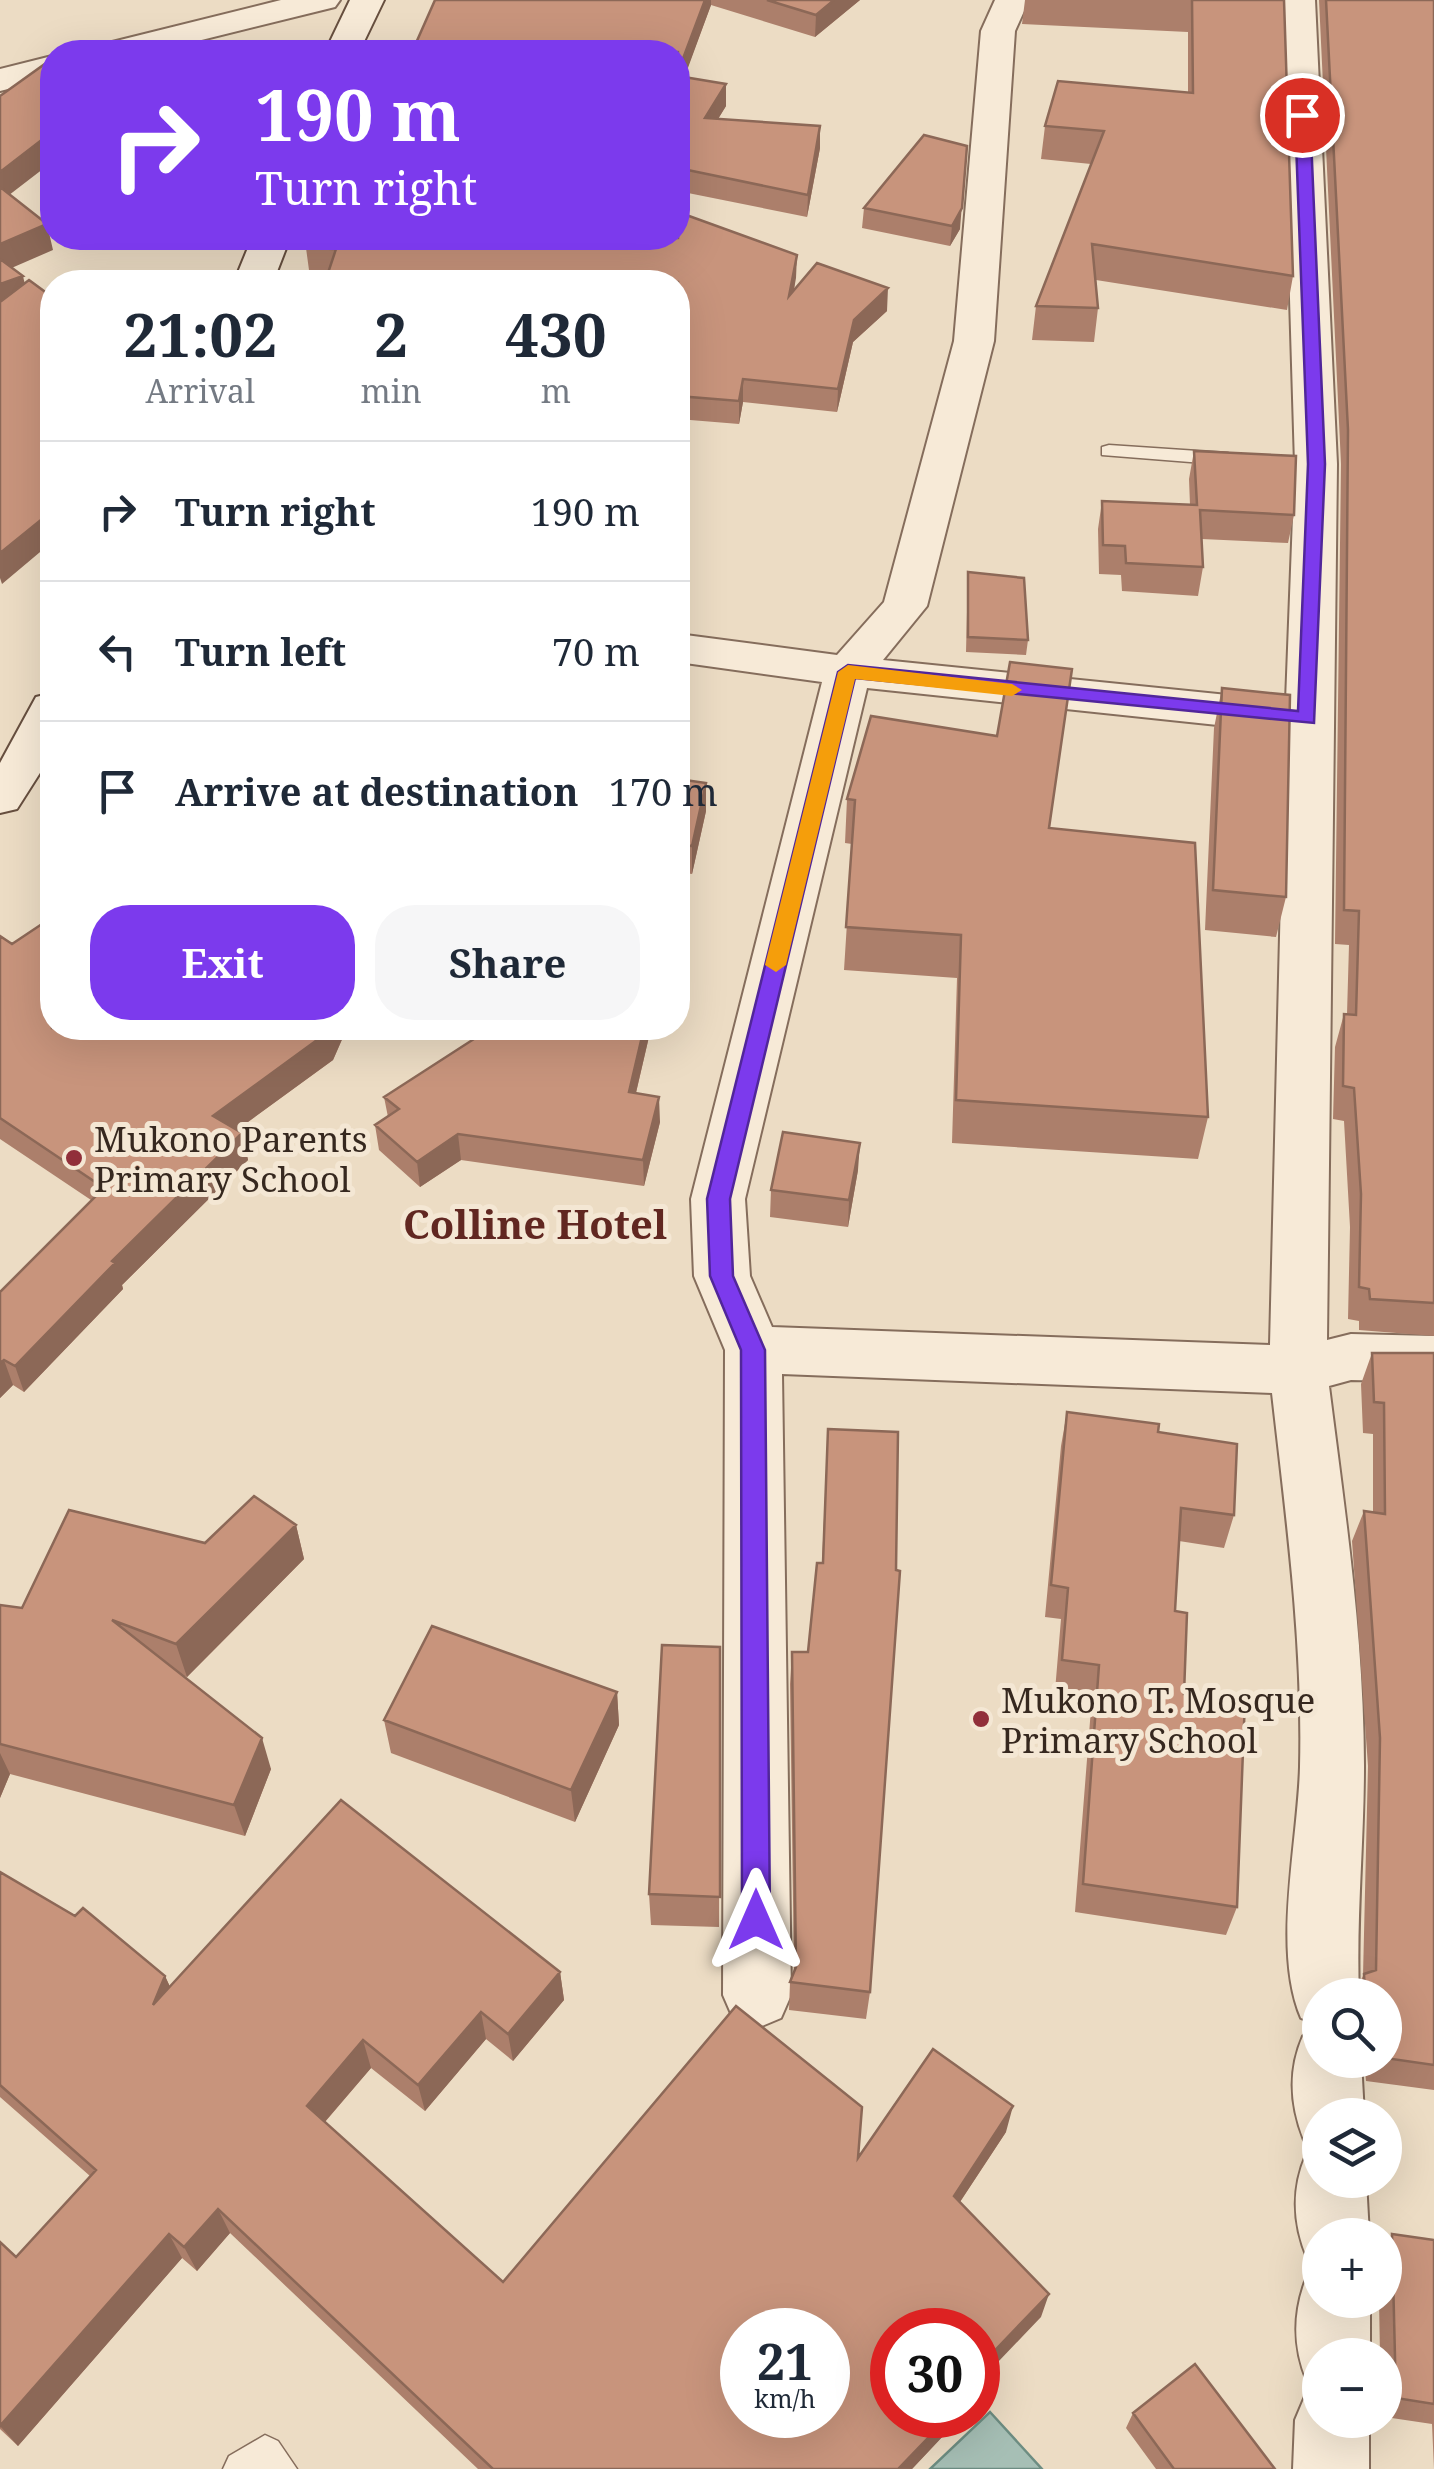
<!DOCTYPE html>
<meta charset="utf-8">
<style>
:root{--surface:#fff;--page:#f6f6f7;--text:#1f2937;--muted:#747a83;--line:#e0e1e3;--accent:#7c3aed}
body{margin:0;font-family:"Noto Serif",serif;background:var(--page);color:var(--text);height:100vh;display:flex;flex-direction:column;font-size:38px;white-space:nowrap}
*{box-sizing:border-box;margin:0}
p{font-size:32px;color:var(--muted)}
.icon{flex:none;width:55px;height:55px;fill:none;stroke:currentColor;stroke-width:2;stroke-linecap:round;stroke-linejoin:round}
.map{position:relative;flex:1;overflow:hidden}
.side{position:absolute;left:40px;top:270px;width:650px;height:770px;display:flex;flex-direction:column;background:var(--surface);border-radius:40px;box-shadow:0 10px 40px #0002}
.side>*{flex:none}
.top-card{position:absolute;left:40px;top:40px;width:650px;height:210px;border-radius:40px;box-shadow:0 10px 40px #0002;background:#7c3aed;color:#fff;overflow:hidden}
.buttons{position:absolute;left:1302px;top:1978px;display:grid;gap:20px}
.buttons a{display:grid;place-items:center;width:100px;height:100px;border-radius:50%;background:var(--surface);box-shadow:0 10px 40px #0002;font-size:50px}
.speed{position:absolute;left:720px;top:2308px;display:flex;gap:20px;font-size:50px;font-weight:700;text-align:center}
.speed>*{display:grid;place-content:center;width:130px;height:130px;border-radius:50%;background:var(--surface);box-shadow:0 10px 40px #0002;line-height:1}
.speed small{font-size:25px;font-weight:400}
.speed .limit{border:15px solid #d22;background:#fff;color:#111}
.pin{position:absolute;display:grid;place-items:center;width:85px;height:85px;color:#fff;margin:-42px;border:5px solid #fff;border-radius:50%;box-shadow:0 2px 10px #0007}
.me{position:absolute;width:110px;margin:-55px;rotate:0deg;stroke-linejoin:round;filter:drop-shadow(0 0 8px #0008)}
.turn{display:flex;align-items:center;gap:35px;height:210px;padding:0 50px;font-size:45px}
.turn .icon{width:130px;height:130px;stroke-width:2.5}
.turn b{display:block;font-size:70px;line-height:85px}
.eta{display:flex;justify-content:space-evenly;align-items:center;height:170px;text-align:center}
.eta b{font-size:60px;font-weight:700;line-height:70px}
.button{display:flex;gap:20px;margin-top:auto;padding:20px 50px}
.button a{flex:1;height:115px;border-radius:40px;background:var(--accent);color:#fff;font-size:40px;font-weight:700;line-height:115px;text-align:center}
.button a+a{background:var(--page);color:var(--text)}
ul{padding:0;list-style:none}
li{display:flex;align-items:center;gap:30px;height:140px;padding:0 50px;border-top:2px solid var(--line)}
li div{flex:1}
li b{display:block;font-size:38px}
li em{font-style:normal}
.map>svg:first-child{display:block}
.water{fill:#a6bfb5;stroke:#6d8d82;stroke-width:2.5}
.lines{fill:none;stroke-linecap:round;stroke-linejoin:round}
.lane-casing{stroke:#856d5c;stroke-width:3}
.street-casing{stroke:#856d5c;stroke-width:4}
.secondary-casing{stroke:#674f3f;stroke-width:4}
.lane{fill:#f7ead7;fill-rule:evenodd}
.street{fill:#f7ead7;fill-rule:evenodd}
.secondary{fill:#f7ead7;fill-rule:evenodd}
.wall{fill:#ac7f6b}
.shaded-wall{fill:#8c6857}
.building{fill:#c8947c;stroke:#8c6857;stroke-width:2.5;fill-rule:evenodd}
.route{fill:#7c3aed;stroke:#51269a;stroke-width:2.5}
.slow{fill:#f59e0b}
.poi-dot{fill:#912f3a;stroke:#f4e7d4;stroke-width:4}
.labels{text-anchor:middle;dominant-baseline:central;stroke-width:10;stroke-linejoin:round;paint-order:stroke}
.poi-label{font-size:35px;fill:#36281f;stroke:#f4e7d4;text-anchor:start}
.quarter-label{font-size:40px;font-weight:bold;fill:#612721;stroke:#f4e7d4}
</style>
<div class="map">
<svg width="1434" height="2469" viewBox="0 0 1434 2469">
<rect width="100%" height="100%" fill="#ecdcc4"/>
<path class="water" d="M990,2412L1042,2469H930Z"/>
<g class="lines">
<g class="lane-casing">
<path id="lane" d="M217,238H246L276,249L266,255Z
M1109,445L1228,453L1238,459L1228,465L1102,455V447Z
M265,2435L278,2441L297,2469H223L229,2456Z"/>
</g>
<g class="street-casing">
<path id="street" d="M281,0H340L335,7L153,52H94L100,45Z
M995,0H1029L1015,31L994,341L927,606L883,660L1286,701L1295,464L1281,0H1315L1337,464L1327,1340L1351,1334L1434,1336V1382L1351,1380L1329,1386C1345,1512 1364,1638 1364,1766C1364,1843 1356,1918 1359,1995H1320V2026L1301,2018C1272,1950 1298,1842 1300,1767C1303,1642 1286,1517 1272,1393L782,1374L791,1995L781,2018L757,2028L733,2018L723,1995L725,1350L694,1276L691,1199L822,682L678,662V634L837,655L884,602L954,341L981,31ZM867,688L1285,732L1270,1345L772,1327L750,1276L745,1199Z
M52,56V78L0,91V69Z
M1320,2029V2060H1361L1364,2115H1320V2146L1304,2140C1290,2105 1288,2070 1303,2036Z
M1320,2149V2180H1366L1369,2235H1320V2266L1308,2260C1293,2225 1291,2190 1306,2155Z
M1320,2269V2300H1370V2355H1320V2387L1307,2381C1292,2345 1293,2310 1308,2274Z
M1320,2388V2420H1369V2469H1293L1295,2420L1306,2394Z"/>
</g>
<g class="secondary-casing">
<path id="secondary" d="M350,0H384L359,52H325Z
M252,238H290L273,282H234Z
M52,693V754L17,809L0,813V763L36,697Z"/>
</g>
<use href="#lane" class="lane"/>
<use href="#street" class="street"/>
<use href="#secondary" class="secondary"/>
</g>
<path class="wall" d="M435,0H860L815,37L711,5L684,77L726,106L718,119L820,148L807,217L678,191V52Z
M1025,0H1284L1293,276L1287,310L1096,280L1098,308L1094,342L1032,340L1036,306L1091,164L1041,159L1045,126L1188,92V32L1022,24Z
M1319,0H1434V1336L1359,1330V1321L1348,1319L1350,1227L1344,1121L1333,1119L1335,1047L1344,1014H1347L1349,945L1335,944L1341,464Z
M924,135L960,229L950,246L862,228L864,208Z
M306,248L797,255L794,290L887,311L853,342L837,412L743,402L739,424L678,419V282L309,270Z
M1194,451L1294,515L1288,543L1202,539L1203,567L1198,596L1122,591L1121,575L1099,574L1098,529L1102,501L1190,505L1189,479Z
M968,572L1028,640L1026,655L966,652Z
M1222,688L1286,897L1276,937L1205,930L1214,728Z
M678,779L706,783V811L692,874L678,872Z
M847,799L1049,828L1208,1117L1198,1159L952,1143L957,978L844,970L852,844L845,843Z
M0,936L52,1028H347L333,1060L237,1130L242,1133L248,1160L122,1285L123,1289L24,1392L13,1385L0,1398V1292L91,1200L0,1139Z
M651,1028L636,1093L660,1122L644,1186L461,1160L420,1187L379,1150L375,1125L388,1117L384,1097Z
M858,1170L848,1227L770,1217L771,1190Z
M1372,1353H1434V2090L1366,2081L1364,2060H1385V1995H1353L1363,1976L1368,1766L1352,1541L1364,1511L1373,1513V1434L1363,1433L1361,1384Z
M1067,1412L1158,1432L1234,1515L1224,1548L1179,1541L1175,1611L1184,1694L1237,1907L1226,1935L1075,1912L1092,1696L1055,1691L1061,1619L1045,1617L1061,1446Z
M828,1429L870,1992L866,2019L789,2010L790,1982L794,1972L790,1684L792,1652H808L822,1563Z
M296,1525L304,1559L187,1677L181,1675L271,1769L245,1836L10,1774L0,1798V1605L22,1608L205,1543Z
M720,1647L719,1927L651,1925L649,1894Z
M617,1692L619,1725L575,1822L391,1753L384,1720Z
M0,1872L165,1976L170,1987L560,1972L564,2000L513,2061L486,2039L425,2111L371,2068L325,2122L503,2282L858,2158L1006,2132L960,2202L1041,2317L978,2330L960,2418L912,2469H478L230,2233L197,2271L182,2258L18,2446L0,2429V2242L16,2257L90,2176L0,2097Z
M1392,2234L1434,2240V2469L1432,2424L1385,2417V2355H1380L1379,2300H1385V2244Z
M1133,2413L1275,2469H1156L1126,2428Z"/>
<path class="shaded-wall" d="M705,0H711V5L678,95V72Z
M834,0H860L815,37L816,15Z
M726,84V106L705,140V118Z
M820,126V148L807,217L808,195Z
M52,132V162L0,202V172Z
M965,166L960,229L950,246L952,226Z
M47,224L53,250L0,273V244Z
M797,255L796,278L789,318V296Z
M23,276L29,302L0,312V284Z
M888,288L887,311L853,342L837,412L838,389L854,320Z
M743,379V402L739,424V401Z
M52,511V542L2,584L0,578V553Z
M706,783V811L692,874V846Z
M330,1028H347L333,1060L219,1143L213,1116Z
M644,1028H651L630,1118L629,1092Z
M659,1097L660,1122L644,1186L643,1160Z
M242,1133L248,1160L122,1285L123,1289L24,1392L15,1366L112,1261Z
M458,1134L461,1160L420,1187L417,1162Z
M860,1143L858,1170L848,1227L849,1200Z
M4,1360L13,1385L0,1398V1363Z
M296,1525L304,1559L187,1677L176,1644Z
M617,1692L619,1725L575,1822L571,1790Z
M262,1738L271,1769L245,1836L234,1805Z
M0,1753L10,1774L0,1798Z
M560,1972L564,2000L513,2061L508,2034Z
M165,1976L178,2004L153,2005Z
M481,2012L486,2039L425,2111L418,2085Z
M363,2040L371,2068L316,2132L307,2106Z
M1013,2106L1006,2132L948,2220L954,2196Z
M218,2209L230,2233L197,2271L184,2247Z
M169,2234L182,2258L18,2446L0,2426Z
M1049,2294L1041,2317L978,2383V2368Z
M950,2415H961L960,2418L912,2469H898Z"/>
<path class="building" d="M435,0H705L678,72V52H412Z
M767,0H834L816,15Z
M1192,0H1284L1293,276L1092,244L1098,308L1036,306L1104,131L1045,126L1058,81L1193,93Z
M1326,0H1434V1303L1370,1299L1369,1289L1359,1287L1361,1194L1354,1088L1343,1086L1344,1014L1356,1015L1359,911L1344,910L1348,430Z
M49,61L52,62V132L0,172V96Z
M678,76L726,84L705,118L820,126L808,195L678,168Z
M924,135L967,146L962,208L952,226L864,208Z
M0,187L47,224L0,244Z
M678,212L797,255L789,296L817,263L888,288L854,320L838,389L743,379L739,401L678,396V282H325L336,249L306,248L309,238H678Z
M0,259L23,276L0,284Z
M29,280L52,297V511L0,553V302Z
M1194,451L1296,456L1294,515L1200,510L1203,567L1126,563L1125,546L1103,545L1102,501L1197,505Z
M968,572L1024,578L1028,640L968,637Z
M1010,662L1072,669L1049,828L1195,843L1208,1117L956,1100L961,935L846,927L855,800L847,799L871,716L997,736Z
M1222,688L1290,695L1286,897L1213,890Z
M678,779L706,783L692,846L678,844Z
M52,911V1028H330L328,1032L213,1116L242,1133L112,1261L115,1263L15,1366L4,1360L0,1363V1292L104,1188L0,1118V936L12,944L48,920Z
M480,1028H644L629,1092L659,1097L643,1160L458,1134L417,1162L375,1125L399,1109L384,1097L477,1037Z
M783,1132L860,1143L849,1200L771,1190Z
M1372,1353H1434V2065L1385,2058V1995H1365L1364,1974L1376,1970L1380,1738L1364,1511L1385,1514L1384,1403L1374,1402Z
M1067,1412L1159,1424L1158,1432L1237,1444L1234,1515L1181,1508L1175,1611L1187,1613L1184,1694L1245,1699L1237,1907L1083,1884L1099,1665L1062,1660L1068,1588L1051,1585Z
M828,1429L898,1432L896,1570L900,1571L870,1992L790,1982L796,1967L792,1652H808L817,1563H823Z
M254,1496L296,1525L176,1644L112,1620L262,1738L234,1805L0,1744V1605L22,1608L69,1510L205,1543Z
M432,1626L617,1692L571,1790L384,1720Z
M662,1645L720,1647V1897L649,1894Z
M341,1800L560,1972L508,2034L481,2012L418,2085L363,2040L307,2106L503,2282L736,2006L862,2107L858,2158L933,2049L1013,2106L954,2196L1049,2294L978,2368V2330H892V2415H950L898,2469H493L218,2209L184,2247L169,2234L0,2426V2242L16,2257L96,2170L0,2085V1872L75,1916L83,1908L165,1976L153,2005ZM742,2330H828V2415H742Z
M1392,2234L1434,2240V2404L1396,2398Z
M1195,2364L1275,2469H1174L1133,2413Z"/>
<path class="route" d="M1302,110L1310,115L1325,464L1314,723L855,678L730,1199L733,1276L765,1350L770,1920L766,1929L756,1933L746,1929L742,1920L741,1350L710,1276L707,1199L838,672L848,665L1298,711L1308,464L1295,115Z"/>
<path class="slow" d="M848,665L1012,684L1022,690L1012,696L855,679L786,965L776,972L765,965L838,672Z"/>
<g class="poi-dot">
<circle cx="74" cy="1158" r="10"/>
<circle cx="981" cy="1719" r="10"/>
</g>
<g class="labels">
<g class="poi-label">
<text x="94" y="1138">Mukono Parents<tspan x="94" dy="40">Primary School</tspan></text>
<text x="1001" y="1699">Mukono T. Mosque<tspan x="1001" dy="40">Primary School</tspan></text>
</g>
<g class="quarter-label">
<text x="535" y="1223">Colline Hotel</text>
</g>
</g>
</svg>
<div class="buttons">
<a><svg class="icon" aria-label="search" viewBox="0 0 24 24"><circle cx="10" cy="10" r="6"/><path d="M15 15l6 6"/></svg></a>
<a><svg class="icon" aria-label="layers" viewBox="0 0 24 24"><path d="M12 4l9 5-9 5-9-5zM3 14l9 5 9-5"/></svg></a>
<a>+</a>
<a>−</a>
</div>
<div class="speed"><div>21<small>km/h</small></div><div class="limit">30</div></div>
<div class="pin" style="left:1302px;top:115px;background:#d93025"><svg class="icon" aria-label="arrive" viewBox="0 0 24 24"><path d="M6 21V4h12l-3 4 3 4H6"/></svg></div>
<svg class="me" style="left:756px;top:1920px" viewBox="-20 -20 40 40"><path d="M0-17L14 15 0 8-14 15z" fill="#7c3aed" stroke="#fff" stroke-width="4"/></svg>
<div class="top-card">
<div class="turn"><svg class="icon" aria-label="right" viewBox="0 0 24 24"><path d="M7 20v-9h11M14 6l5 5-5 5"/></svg><div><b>190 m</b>Turn right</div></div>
</div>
<section class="side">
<div class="eta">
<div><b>21:02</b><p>Arrival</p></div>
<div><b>2</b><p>min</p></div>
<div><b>430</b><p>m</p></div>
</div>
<ul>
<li><svg class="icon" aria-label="right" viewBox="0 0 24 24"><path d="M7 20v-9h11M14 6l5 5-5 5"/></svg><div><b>Turn right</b></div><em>190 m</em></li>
<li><svg class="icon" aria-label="left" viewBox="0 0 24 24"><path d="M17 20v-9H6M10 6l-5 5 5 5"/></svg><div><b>Turn left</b></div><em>70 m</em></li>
<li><svg class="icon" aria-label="arrive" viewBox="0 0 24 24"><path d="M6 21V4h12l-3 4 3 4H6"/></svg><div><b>Arrive at destination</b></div><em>170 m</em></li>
</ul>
<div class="button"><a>Exit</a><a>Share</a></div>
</section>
</div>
